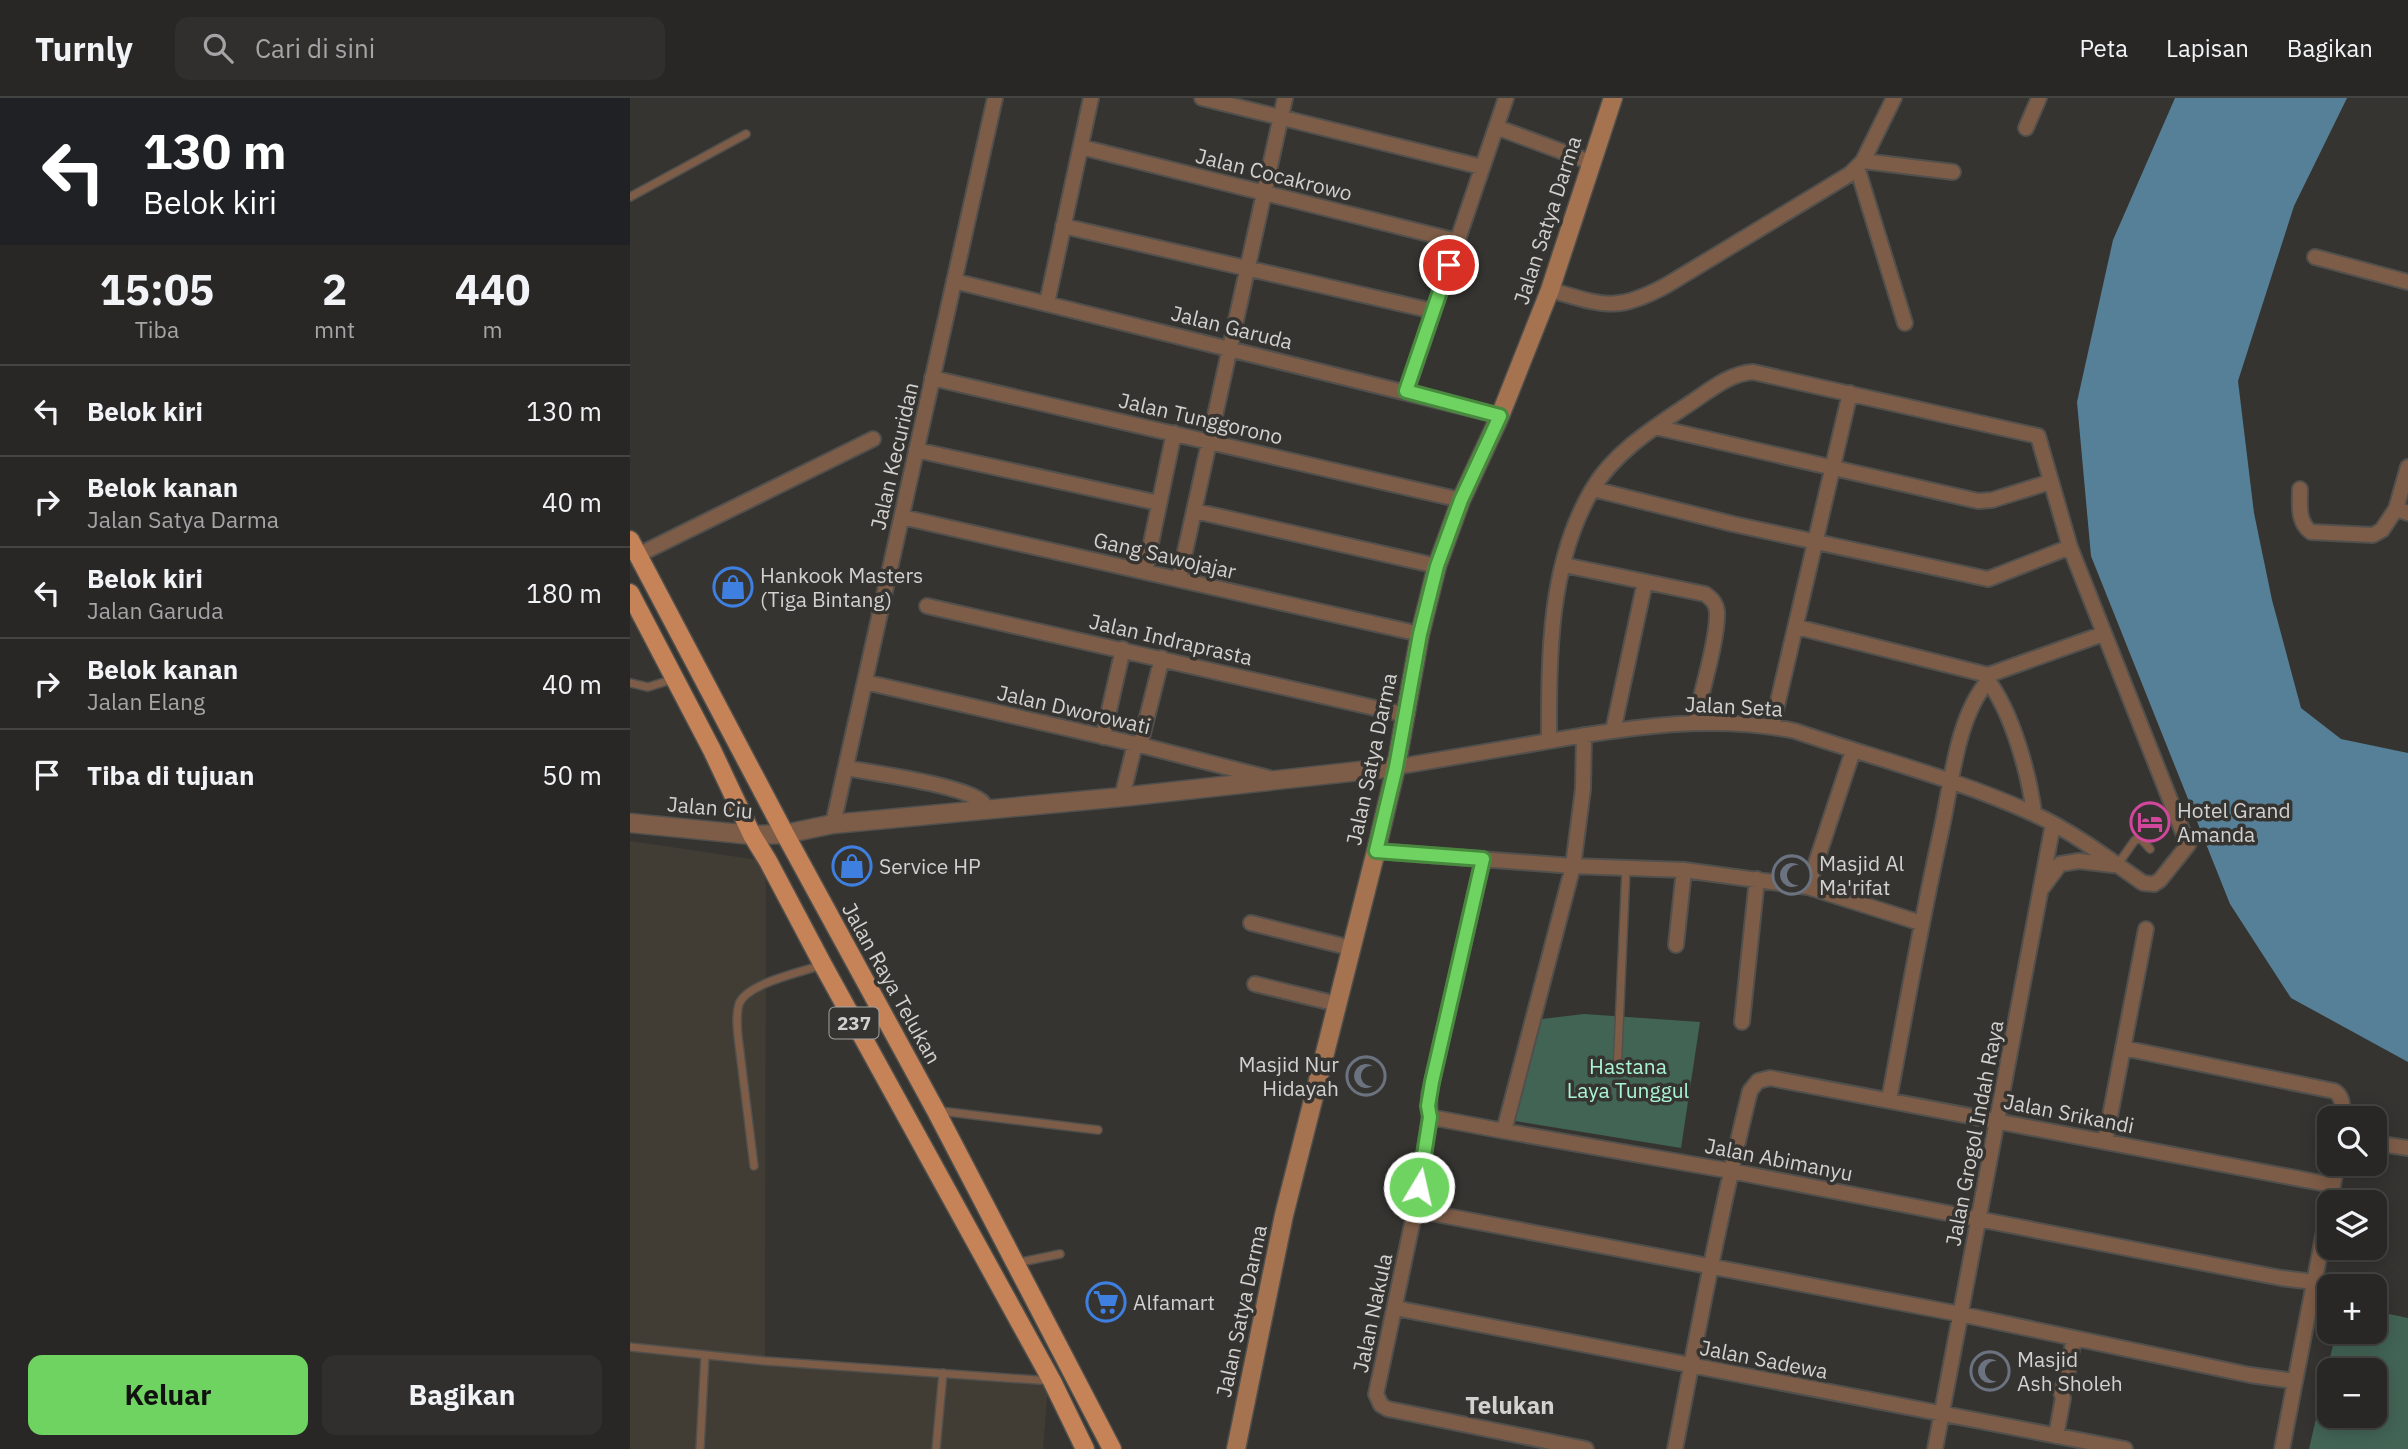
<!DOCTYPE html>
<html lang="id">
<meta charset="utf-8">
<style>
:root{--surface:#282725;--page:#302f2d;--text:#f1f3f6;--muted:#a5a5a7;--line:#444442;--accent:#6ed360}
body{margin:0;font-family:"IBM Plex Sans",sans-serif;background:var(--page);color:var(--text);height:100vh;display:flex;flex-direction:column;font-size:26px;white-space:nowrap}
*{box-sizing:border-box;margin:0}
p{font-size:23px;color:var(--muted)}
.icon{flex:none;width:38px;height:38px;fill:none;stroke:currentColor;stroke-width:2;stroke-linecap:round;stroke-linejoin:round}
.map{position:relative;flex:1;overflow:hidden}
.panel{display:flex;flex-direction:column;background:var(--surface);width:630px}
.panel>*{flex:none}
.hud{background:#202124;color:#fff;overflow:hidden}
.controls{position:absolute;left:1687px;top:1008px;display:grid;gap:14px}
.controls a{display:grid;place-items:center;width:70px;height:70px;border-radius:14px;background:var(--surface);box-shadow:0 4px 18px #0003,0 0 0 2px var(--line);font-size:35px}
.pin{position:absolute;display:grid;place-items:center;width:60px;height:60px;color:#fff;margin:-30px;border:4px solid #fff;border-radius:50%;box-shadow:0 2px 7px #0007}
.me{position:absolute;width:77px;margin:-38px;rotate:9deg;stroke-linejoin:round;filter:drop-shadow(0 0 5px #0008)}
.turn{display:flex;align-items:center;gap:24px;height:147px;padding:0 28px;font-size:32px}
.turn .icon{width:91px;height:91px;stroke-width:2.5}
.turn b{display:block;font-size:49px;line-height:60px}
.eta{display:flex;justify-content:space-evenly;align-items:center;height:119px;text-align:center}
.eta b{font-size:42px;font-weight:700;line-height:49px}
.action{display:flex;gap:14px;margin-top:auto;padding:14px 28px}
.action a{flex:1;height:80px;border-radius:14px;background:var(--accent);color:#111;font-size:28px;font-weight:700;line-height:80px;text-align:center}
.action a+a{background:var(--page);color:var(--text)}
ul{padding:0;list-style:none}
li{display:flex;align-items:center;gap:21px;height:91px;padding:0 28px;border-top:2px solid var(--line)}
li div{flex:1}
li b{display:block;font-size:26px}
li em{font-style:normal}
header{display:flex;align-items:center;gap:42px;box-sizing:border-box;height:98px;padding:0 35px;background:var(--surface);border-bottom:2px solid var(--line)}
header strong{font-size:33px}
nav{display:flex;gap:38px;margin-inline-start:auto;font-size:24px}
.search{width:490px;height:63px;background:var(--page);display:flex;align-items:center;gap:18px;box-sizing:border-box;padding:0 24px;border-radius:14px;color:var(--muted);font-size:26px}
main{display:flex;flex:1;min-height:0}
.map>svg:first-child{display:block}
.built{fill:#413d35}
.green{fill:#426455;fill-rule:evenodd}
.water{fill:#568097}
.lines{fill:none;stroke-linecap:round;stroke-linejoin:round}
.service-casing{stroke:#51504d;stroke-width:10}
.minor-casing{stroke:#51504d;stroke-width:18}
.tertiary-casing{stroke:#51504d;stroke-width:21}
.secondary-casing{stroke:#51504d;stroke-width:21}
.primary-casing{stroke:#51504d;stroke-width:21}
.service{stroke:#7e5d48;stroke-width:7}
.minor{stroke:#7e5d48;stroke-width:14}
.tertiary{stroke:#7e5d48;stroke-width:18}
.secondary{stroke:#a67351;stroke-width:18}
.primary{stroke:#c58357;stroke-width:18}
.route-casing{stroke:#48893e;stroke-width:18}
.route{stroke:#6ed360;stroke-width:12}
.labels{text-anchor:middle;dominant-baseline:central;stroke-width:7;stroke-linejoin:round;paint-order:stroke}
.shield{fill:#353431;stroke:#a3a2a0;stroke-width:2}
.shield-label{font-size:19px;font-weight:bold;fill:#d2d1cf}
.street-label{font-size:21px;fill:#d2d1cf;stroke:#353431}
.poi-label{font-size:21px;fill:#d2d1cf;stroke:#353431;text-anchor:start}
.park-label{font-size:21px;fill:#a9f5d3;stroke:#353431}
.quarter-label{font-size:24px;font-weight:bold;fill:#d2d1cf;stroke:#353431}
</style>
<header>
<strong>Turnly</strong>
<div class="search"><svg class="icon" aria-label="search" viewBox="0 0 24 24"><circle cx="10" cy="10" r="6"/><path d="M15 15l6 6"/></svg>Cari di sini</div>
<nav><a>Peta</a><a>Lapisan</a><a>Bagikan</a></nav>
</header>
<main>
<section class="panel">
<div class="hud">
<div class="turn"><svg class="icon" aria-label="left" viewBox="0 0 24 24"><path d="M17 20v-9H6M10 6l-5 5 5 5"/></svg><div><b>130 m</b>Belok kiri</div></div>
</div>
<div class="eta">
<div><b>15:05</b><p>Tiba</p></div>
<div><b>2</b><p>mnt</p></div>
<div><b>440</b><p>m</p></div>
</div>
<ul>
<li><svg class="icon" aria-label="left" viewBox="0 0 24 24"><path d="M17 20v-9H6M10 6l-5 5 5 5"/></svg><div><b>Belok kiri</b></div><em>130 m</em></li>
<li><svg class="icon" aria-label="right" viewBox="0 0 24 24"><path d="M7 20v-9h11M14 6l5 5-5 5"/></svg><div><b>Belok kanan</b><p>Jalan Satya Darma</p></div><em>40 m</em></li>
<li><svg class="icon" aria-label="left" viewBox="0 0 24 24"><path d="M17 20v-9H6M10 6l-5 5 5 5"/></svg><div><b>Belok kiri</b><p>Jalan Garuda</p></div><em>180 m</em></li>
<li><svg class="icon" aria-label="right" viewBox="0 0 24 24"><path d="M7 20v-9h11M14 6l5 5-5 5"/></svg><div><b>Belok kanan</b><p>Jalan Elang</p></div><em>40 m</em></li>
<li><svg class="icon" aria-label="arrive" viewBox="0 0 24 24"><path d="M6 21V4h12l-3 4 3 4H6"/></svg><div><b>Tiba di tujuan</b></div><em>50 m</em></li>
</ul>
<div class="action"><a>Keluar</a><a>Bagikan</a></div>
</section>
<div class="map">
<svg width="1778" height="1351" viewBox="0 0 1778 1351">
<rect width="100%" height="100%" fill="#353431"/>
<path class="built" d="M0,743L136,763L135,1262L418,1288L413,1351H0Z"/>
<path class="green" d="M954,916L1070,924L1051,1050L885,1023L912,921Z
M1745,1213L1778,1220V1351H1679L1706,1234H1745ZM1699,1272H1745V1318H1699Z"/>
<path class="water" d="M1545,0H1717L1664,108L1608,283L1624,415L1642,502L1671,610L1711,641L1778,655V964L1661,900L1600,806L1461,458L1447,304L1483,142Z"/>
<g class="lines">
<g class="service-casing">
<path id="service" d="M0,99L116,36
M0,585L18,589L44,581
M1488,766L1505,742L1511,741L1520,751
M987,975L996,771
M310,1013L468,1032
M124,1068L108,938C107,927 106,916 109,906C117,885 172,874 192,867
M386,1165L430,1156
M0,1249L135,1263L421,1283
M70,1351L75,1257
M306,1351L313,1275"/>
</g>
<g class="minor-casing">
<path id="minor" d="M572,0L852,69
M866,29L960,64
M1396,30L1409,0
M451,49L827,143
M1233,63L1323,74
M1227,69L1275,225
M433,128L803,213
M1685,159L1778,184
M324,183L870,318
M920,192C973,207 986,215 1037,187L1220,76L1233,63L1264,0
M417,205L461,0
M302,280L831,402
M776,294L876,0
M1025,329L1348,403L1362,402L1420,384
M286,352L529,405
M963,391L1103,426L1358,481L1440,449
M1670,391C1670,406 1667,424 1681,434L1743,437L1752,432L1766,411L1778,415
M1766,411L1778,369
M565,413L807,468
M272,419L790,536
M8,457L243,341
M934,467L1075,496C1082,501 1086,505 1087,514C1088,541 1071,595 1065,624
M515,474L544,335
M549,481L655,0
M297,508L776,617
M1167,529L1358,577L1473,536
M1358,583C1382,614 1399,676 1404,715
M235,584L510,647L639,680
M1142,629L1220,295
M983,633L1015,484
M954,637L953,691L943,768L874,1033L1101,1073L1651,1180L1685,1184
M473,639L493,551
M510,647L532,560
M766,669C817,660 868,652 919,643C1001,629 1083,616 1165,633C1244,660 1328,681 1404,716C1443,734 1479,761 1513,785L1524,786L1530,782L1558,747L1440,449L1408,338L1123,274C1098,275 1074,297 1053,310C1020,332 982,357 962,392C918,467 919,560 919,643
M216,670C244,675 331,687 351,703C354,705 355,708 357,712
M492,699L505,646
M203,726L365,0
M746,753L943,768L1054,772L1178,789L1223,653
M853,761L802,984L799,997L800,1019L785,1112L746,1296L751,1307L758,1311L956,1351
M1178,789L1291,825
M1413,789L1430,766L1449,763L1483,767
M621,825L721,850
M1046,847L1054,772
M625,886L707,906
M1112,924L1127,781
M1493,950L1704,993C1714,999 1712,1009 1713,1020
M1259,1002C1276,910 1292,819 1312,729C1322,682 1327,619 1358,583V577
M800,1019L874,1033
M1475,1044L1516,831
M1745,1045L1778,1050
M785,1112L1330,1216L1620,1277L1664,1283
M765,1210L1495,1351
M1426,1338L1433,1300L1431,1294L1437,1278L1444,1240
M1045,1351C1068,1231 1091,1111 1120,993L1128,983L1140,980L1702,1087
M1305,1351L1423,726
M1652,1351L1707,1066"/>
</g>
<g class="tertiary-casing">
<path id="tertiary" d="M0,725L122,737L155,736L203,726L492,699L766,669"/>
</g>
<g class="secondary-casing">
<path id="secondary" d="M606,1351L654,1117L746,753L766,669L790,536L807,468L831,402L870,318L920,192L983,0"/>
</g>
<g class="primary-casing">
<path id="primary" d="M0,442L155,736L306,1013L482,1351
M0,495L82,652L122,737L138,763L193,867L422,1283L455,1351"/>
</g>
<use href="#service" class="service"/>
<use href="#minor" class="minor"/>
<use href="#tertiary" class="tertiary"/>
<use href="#secondary" class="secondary"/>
<use href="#primary" class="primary"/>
</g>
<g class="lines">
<g class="route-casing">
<path id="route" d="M789,1089L800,1019L798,1008L802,984L853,761L746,753L766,669L790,536L807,468L831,402L870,318L776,293L819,167"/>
</g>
<use href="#route" class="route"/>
</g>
<defs>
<g id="shop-ring" transform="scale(2.0125)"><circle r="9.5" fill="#353431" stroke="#3f7fe0" stroke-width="1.5"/><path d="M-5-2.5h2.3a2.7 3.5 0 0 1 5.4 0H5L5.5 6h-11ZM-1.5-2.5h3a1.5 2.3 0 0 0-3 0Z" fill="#3f7fe0"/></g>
<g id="hotel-ring" transform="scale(2.0125)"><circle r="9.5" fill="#353431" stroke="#d1479c" stroke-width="1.5"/><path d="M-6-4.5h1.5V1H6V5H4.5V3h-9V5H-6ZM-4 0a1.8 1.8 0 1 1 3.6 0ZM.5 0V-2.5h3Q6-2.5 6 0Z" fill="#d1479c"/></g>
<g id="mosque-ring" transform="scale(2.0125)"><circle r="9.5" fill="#353431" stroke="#6b7280" stroke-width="1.5"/><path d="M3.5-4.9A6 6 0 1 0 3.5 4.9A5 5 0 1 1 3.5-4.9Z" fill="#6b7280"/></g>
<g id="supermarket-ring" transform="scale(2.0125)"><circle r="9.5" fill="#353431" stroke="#3f7fe0" stroke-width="1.5"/><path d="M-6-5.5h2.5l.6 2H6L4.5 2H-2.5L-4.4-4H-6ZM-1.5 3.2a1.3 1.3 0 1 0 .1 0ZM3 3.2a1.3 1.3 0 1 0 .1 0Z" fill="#3f7fe0"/></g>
</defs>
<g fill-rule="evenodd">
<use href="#shop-ring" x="103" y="489"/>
<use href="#hotel-ring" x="1520" y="724"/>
<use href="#shop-ring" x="222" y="768"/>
<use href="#mosque-ring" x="1162" y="777"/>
<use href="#mosque-ring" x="736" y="978"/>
<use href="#supermarket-ring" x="476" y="1204"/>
<use href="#mosque-ring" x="1360" y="1273"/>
</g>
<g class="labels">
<rect class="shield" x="199.5" y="909.5" width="49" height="31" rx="5"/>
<g class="shield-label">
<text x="224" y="925">237</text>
</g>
<g class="street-label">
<text transform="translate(644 76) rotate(14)">Jalan Cocakrowo</text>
<text transform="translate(917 122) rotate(-72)">Jalan Satya Darma</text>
<text transform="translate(602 229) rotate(14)">Jalan Garuda</text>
<text transform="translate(571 320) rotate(13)">Jalan Tunggorono</text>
<text transform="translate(264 358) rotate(-77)">Jalan Kecuridan</text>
<text transform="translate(535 457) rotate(13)">Gang Sawojajar</text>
<text transform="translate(541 541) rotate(13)">Jalan Indraprasta</text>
<text transform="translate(1104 608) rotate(3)">Jalan Seta</text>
<text transform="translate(444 611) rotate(13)">Jalan Dworowati</text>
<text transform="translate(741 661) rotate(-78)">Jalan Satya Darma</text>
<text transform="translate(80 709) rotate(5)">Jalan Ciu</text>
<text transform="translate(262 885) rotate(61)">Jalan Raya Telukan</text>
<text transform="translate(1439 1015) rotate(11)">Jalan Srikandi</text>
<text transform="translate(1344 1035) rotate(-79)">Jalan Grogol Indah Raya</text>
<text transform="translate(1149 1061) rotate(11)">Jalan Abimanyu</text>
<text transform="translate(611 1213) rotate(-78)">Jalan Satya Darma</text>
<text transform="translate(742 1215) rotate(-78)">Jalan Nakula</text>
<text transform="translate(1134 1261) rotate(11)">Jalan Sadewa</text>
</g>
<g class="poi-label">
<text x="130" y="477">Hankook Masters<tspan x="130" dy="24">(Tiga Bintang)</tspan></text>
<text x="1547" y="712">Hotel Grand<tspan x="1547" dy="24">Amanda</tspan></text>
<text x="1189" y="765">Masjid Al<tspan x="1189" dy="24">Ma'rifat</tspan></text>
<text x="249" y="768">Service HP</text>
<text x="709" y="966" text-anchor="end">Masjid Nur<tspan x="709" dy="24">Hidayah</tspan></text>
<text x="503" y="1204">Alfamart</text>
<text x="1387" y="1261">Masjid<tspan x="1387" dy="24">Ash Sholeh</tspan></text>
</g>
<g class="park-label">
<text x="998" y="968">Hastana<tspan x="998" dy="24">Laya Tunggul</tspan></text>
</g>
<g class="quarter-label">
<text x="880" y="1307">Telukan</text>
</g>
</g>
</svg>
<div class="controls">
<a><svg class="icon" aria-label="search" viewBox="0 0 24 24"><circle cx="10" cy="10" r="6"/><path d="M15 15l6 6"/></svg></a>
<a><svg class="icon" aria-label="layers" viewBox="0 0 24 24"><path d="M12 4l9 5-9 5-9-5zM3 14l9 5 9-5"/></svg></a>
<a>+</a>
<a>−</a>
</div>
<div class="pin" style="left:819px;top:167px;background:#d93025"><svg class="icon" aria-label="arrive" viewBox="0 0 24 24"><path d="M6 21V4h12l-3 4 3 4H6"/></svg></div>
<svg class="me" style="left:789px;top:1089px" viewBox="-20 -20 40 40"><circle r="17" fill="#6ed360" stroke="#fff" stroke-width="3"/><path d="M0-11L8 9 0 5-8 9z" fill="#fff"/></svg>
</div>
</main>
